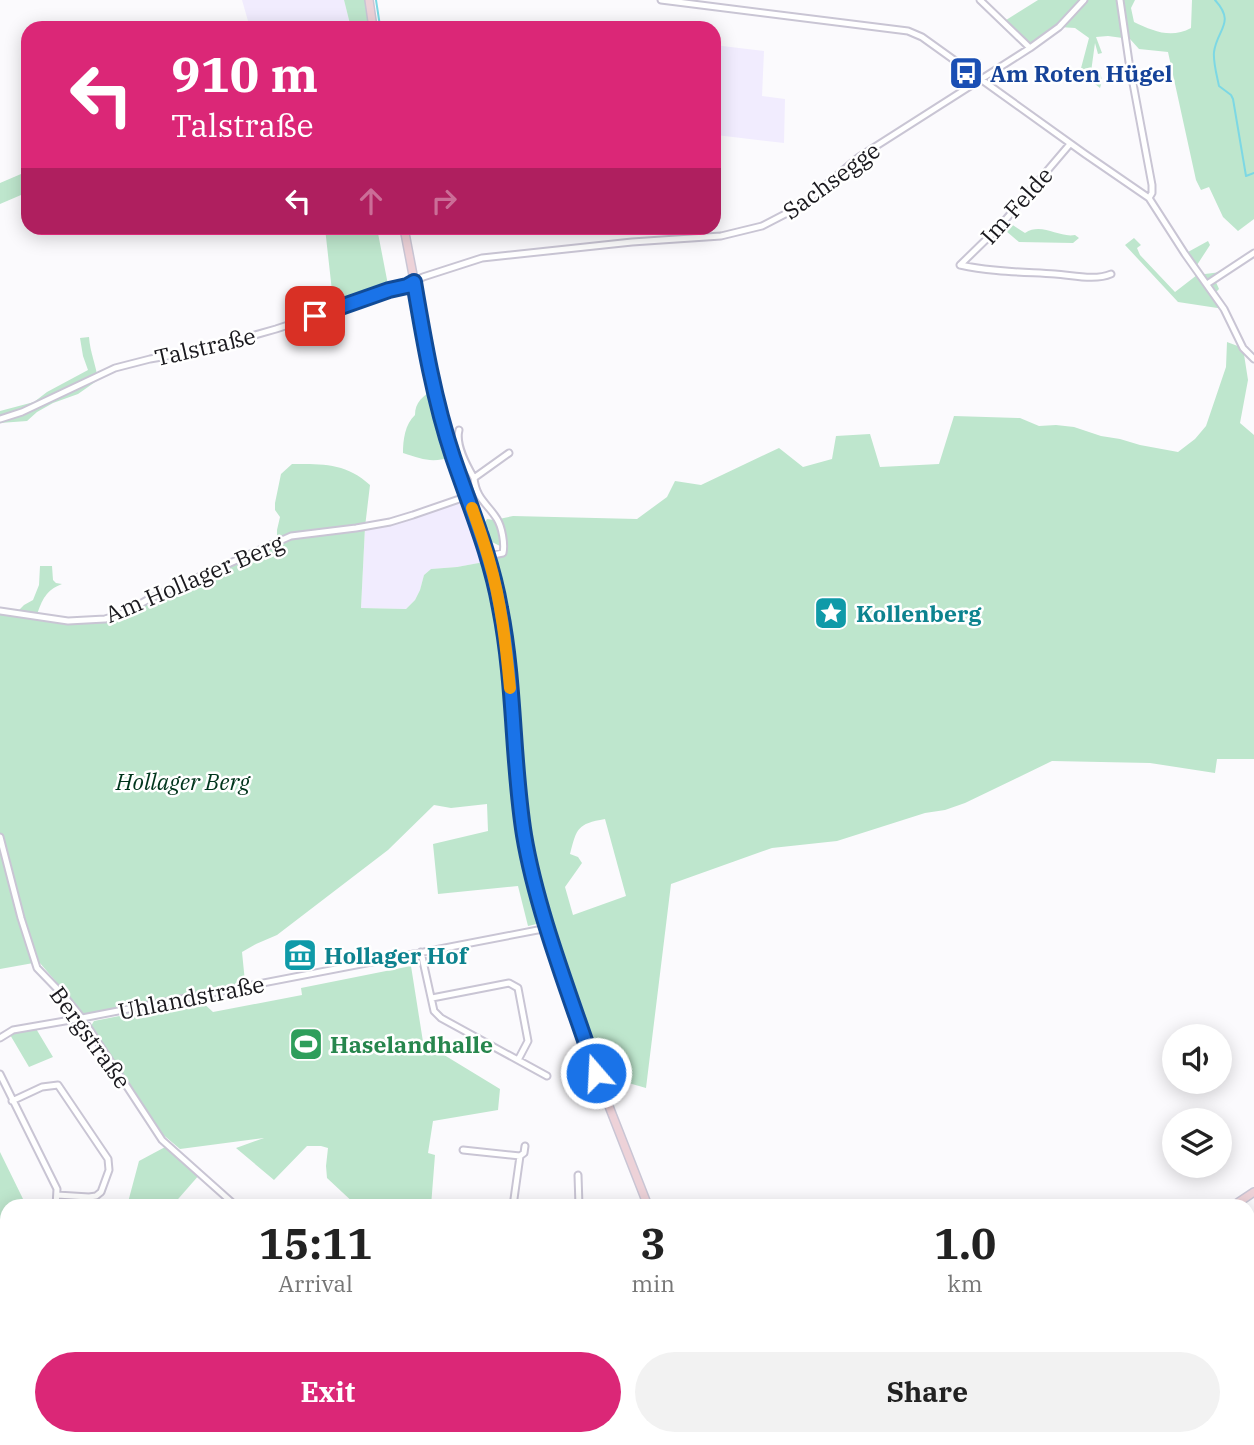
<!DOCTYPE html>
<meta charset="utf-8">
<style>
:root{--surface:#fff;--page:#f2f2f2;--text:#222;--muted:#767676;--accent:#db2777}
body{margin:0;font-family:"IBM Plex Serif",serif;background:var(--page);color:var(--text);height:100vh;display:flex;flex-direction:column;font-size:26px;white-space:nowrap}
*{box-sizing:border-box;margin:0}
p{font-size:23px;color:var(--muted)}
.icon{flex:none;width:38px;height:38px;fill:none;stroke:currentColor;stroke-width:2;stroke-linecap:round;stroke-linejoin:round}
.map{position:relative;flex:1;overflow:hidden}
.panel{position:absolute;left:0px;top:1199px;width:1255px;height:247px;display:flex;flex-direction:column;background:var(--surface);border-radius:21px 21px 0 0;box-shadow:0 4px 18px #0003}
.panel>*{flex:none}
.guide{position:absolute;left:21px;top:21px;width:700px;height:214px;border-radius:21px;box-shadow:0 4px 18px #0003;background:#db2777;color:#fff;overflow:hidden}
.tools{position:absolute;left:1162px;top:1024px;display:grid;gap:14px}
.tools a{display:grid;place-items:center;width:70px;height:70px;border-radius:50%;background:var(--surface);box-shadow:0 4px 18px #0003;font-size:35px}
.pin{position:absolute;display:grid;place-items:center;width:60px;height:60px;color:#fff;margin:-30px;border-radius:14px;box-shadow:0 4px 10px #0006}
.me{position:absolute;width:77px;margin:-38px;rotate:341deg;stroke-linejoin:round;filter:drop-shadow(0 0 5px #0008)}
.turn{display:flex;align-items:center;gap:24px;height:147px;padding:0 35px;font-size:32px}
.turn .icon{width:91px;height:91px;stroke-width:2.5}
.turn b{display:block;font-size:49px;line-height:60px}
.lanes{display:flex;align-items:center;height:66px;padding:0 35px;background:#0003;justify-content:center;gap:35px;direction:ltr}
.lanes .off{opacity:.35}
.eta{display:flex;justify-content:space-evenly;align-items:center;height:119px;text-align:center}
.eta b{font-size:42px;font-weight:800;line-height:49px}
.action{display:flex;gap:14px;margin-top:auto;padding:14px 35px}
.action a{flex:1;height:80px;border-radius:42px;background:var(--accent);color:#fff;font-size:28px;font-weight:800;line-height:80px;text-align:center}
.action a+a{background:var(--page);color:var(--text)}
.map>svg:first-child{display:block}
.built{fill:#f1ecfe}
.green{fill:#bee6cd;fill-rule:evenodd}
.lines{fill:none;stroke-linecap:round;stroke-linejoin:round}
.stream{stroke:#7dd8e4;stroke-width:2}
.street-casing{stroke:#c9c5d4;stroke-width:9}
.secondary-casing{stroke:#c9c5d4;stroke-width:10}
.street{stroke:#fff;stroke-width:5}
.secondary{stroke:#edd2d8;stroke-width:7}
.route-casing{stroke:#114b97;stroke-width:18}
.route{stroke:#1a73e8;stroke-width:12}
.slow{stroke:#f59e0b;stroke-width:12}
.labels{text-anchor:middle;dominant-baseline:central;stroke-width:5;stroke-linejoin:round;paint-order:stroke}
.transit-label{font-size:23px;font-weight:bold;fill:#164399;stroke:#fff;text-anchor:start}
.street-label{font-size:23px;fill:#1a191e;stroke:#fff}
.culture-label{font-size:23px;font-weight:bold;fill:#0d838f;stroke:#fff;text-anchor:start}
.park-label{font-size:23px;font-style:italic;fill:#00351c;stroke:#fff}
.leisure-label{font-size:23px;font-weight:bold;fill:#27864d;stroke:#fff;text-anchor:start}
</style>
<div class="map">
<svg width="1254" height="1445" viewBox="0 0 1254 1445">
<rect width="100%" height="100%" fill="#fbfafd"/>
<path class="built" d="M242,0H344L351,28H250Z
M714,45L764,51L762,96L785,99L784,143L716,135L717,74L714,72Z
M468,496L490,561L457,567L431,569L424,575L420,590L415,600L406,609L361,608L365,527L390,522Z"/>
<path class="green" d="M344,0H369L373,28H351Z
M1038,0H1135L1131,8L1134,22C1153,31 1171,39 1191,28L1192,0H1254V219L1238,231L1223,217L1209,187L1201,190L1196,180L1168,52L1139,49L1130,39L1108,36L1096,37L1102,53L1098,54L1095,43L1091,72L1100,71L1102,81L1100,88L1080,72L1089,38L1075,28L1059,27L1030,48L1003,22Z
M28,171V192L0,204V183Z
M1005,220L1025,233C1042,222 1058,238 1075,235L1079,238L1073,243L1019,242L1006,231L997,240L992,234Z
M325,228H377L389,290L334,309Z
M1134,238L1141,245L1137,248L1140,255L1175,292L1197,275L1229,271L1215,280L1219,289L1214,294L1224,309L1178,302L1125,245Z
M1208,241L1210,245L1197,265L1188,252Z
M89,337C90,352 96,365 98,380L78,394L53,403L37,412L27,421L0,423V411L34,402L47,392L88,370L83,356L80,338Z
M1227,342L1243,348L1248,380L1240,423L1254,435V759H1217L1215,773L1150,763L1052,761L965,803L945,810L925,813L837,841L772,848L671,884L646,1088L618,1080L605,1082C572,987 533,890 524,789L517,786L504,634L488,556L503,553L504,548L488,540L489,530L484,524L487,519L494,520L513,516L637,519L667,497L675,481L701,485L779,448L803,467L832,459L836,436L870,434L880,467L939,464L954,416L1020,418L1039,426L1056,425L1074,427L1101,436L1120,439L1140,445L1178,452L1195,439L1206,426L1226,367ZM605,819L626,896L573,915L565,887L582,863L578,857L570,854C577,828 577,824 605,819Z
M434,389L453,456C432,464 423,459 403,453C403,440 405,424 415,415C415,402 423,396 434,389Z
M292,464C323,464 346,463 370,485L365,527L361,608L406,609L415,600L420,590L424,575L431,569L457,567L484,562L495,606L504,674L506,738L514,825L541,923L528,926L518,886L438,894L433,844L488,831L487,804L451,808L434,805L388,850L277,935L256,944L242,952L245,982L84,1014L39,962L0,969V611L17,612L24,605L33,600L39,585L40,566H52L53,580L56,583L62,584C46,590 42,600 37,615L68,620L105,619L277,542V530L280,517L275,510V503L281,474Z
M411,966L424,1048L431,1047L500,1089L498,1110L433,1121L428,1153L435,1155L431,1206H357L327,1178L326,1166L328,1148L321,1146H307L274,1180L236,1148L264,1138L180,1149L161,1133L91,1026L94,1021L200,1000L213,1012L302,995L301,988Z
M35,1027L53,1057L29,1067L9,1033Z
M167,1146L200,1174L172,1206H127L139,1161Z
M0,1152L24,1201L23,1206H7V1244H0Z
M850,1438H890V1439L886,1445H845Z
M940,1438L1104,1439L1098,1445H937Z
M1115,1439L1243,1438L1252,1445H1109Z"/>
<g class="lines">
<path class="stream" d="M376,0L380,26
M1215,0C1236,23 1217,29 1214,52C1213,62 1217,76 1219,86L1231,95L1233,99L1246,176L1254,173"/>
<g class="street-casing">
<path id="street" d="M661,0L908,31L922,37L1085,154L1149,198L1185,254L1224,309L1243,348L1254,359
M980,0L1030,48
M1120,0L1129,62L1152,185V193L1149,198
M960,265L1001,225L1070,144
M960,265C991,272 1024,272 1055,274C1072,275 1095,281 1111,274
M1207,284L1254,253
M0,419L22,412L115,368L150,359L202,350L276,329L407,286L423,277L482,258L632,242L721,236L762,226L791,211L809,199L859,157L1030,48L1059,27L1084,0
M459,430C455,445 467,466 474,478
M488,556L503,553C505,544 502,527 497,519C488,504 476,499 474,478L509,453
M0,611L68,621L105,619L124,613L149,599L291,536L356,528L390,522L413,515L468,496
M0,837L21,918L37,968L65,997L82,1018L162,1140L236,1206
M421,952L434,1011L441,1018L547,1076
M432,998L509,983L518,988L528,1041L518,1060
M0,1038L13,1030L82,1018L548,928
M0,1074L57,1189L56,1206
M12,1101L42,1087L58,1085L108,1159L109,1170L101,1192L96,1196L89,1197L57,1195
M463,1150L520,1156
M578,1175L579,1206
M513,1206L520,1156L524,1153L525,1146
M0,1246L7,1247
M1248,1305L1254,1299
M0,1334H7
M6,1389L7,1377
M0,1393H4
M372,1438L373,1445
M609,1438L620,1445
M717,1438L719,1445
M75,1445L76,1438
M136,1445V1438
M216,1445L217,1438
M493,1445L512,1438
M661,1445L692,1438
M905,1445L909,1438
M1101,1445L1108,1438"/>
</g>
<g class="secondary-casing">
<path id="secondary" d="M369,0L373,28
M404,228L437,400L453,456L490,561L501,610L514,719L518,797L525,839L537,891L548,928L596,1073L648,1206
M1233,1206L1254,1192
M0,1319L7,1320"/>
</g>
<use href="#street" class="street"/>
<use href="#secondary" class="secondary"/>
</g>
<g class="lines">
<g class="route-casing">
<path id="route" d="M315,316L389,290L407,286L414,282C424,341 434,400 453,457C470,507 491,556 500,608C515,683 512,760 524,835C537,913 571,997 596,1073"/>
</g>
<use href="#route" class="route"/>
<path class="slow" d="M472,508C478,525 484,542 489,560C501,601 506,645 510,688"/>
</g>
<defs>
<g id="bus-square" transform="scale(1.75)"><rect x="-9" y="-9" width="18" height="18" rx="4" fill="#1a4fb4" stroke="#fff"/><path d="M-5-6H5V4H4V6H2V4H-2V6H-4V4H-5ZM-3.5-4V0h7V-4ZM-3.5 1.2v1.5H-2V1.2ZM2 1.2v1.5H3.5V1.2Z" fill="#fff"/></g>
<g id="sight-square" transform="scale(1.75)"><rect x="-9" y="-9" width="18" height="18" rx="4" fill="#0f9aa8" stroke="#fff"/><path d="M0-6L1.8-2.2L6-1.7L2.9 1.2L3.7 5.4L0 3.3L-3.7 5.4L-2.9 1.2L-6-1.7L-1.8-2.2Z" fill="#fff"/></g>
<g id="museum-square" transform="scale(1.75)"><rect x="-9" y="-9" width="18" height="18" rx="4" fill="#0f9aa8" stroke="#fff"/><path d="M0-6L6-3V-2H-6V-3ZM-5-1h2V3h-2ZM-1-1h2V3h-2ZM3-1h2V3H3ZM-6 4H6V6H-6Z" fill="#fff"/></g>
<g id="stadium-square" transform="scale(1.75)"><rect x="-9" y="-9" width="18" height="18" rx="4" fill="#2e9e5b" stroke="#fff"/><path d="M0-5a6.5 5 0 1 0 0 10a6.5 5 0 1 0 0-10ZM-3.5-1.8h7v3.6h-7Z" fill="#fff"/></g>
</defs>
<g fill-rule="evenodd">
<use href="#bus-square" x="966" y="73"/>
<use href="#sight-square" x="831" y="613"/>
<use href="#museum-square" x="300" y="955"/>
<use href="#stadium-square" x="306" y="1044"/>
</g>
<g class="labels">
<g class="transit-label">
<text x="990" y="73">Am Roten Hügel</text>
</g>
<g class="street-label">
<text transform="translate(831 180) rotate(-36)">Sachsegge</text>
<text transform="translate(1016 205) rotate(-48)">Im Felde</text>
<text transform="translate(205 346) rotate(-13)">Talstraße</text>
<text transform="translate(194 578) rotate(-23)">Am Hollager Berg</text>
<text transform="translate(191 997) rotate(-11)">Uhlandstraße</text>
<text transform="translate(91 1037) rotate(54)">Bergstraße</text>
</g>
<g class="culture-label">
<text x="856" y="613">Kollenberg</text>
<text x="324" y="955">Hollager Hof</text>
</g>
<g class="park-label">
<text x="183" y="781">Hollager Berg</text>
</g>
<g class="leisure-label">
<text x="330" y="1044">Haselandhalle</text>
</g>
</g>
</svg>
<div class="tools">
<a><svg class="icon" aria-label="sound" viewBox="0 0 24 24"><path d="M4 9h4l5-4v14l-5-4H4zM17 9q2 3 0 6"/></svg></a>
<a><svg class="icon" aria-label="layers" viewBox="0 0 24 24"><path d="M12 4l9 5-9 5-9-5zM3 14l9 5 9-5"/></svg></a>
</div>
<div class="pin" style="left:315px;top:316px;background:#d93025"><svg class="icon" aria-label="arrive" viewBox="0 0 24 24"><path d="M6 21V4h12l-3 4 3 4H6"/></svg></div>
<svg class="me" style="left:596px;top:1073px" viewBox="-20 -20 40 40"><circle r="17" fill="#1a73e8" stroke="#fff" stroke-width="3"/><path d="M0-11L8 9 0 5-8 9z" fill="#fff"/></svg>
<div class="guide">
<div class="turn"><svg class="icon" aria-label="left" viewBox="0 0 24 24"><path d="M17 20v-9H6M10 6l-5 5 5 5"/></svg><div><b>910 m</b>Talstraße</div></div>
<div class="lanes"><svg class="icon" aria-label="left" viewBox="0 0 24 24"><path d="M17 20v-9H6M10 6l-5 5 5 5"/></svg><svg class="icon off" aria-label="ahead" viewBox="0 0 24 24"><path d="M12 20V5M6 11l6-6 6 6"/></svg><svg class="icon off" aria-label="right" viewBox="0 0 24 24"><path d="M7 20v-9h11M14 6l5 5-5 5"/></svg></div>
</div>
<section class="panel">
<div class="eta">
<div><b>15:11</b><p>Arrival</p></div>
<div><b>3</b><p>min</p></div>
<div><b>1.0</b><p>km</p></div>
</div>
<div class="action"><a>Exit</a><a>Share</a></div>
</section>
</div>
